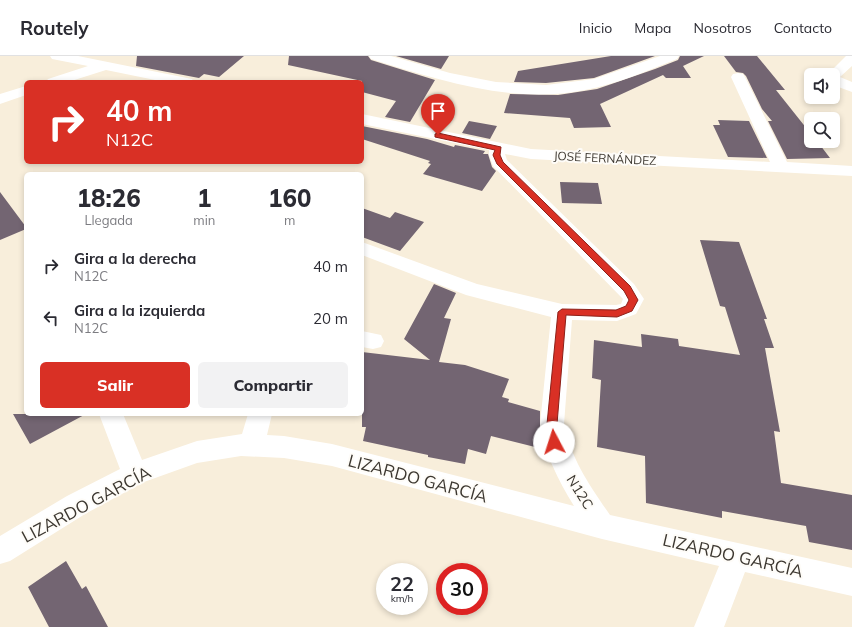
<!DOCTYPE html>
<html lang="es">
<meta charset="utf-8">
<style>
:root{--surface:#fff;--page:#f2f2f3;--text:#2b2b33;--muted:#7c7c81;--line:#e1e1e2;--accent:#d93025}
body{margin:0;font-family:Mulish,sans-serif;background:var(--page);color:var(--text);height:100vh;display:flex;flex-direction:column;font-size:15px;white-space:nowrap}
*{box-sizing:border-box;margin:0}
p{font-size:13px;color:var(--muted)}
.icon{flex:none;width:22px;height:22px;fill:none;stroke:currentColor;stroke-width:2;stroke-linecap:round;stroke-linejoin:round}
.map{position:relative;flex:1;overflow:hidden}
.side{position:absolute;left:24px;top:116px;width:340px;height:244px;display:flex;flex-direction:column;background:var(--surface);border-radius:6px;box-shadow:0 2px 6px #0003}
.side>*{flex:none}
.guide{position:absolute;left:24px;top:24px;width:340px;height:84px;border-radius:6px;box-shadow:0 2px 6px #0003;background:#d93025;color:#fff;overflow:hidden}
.fabs{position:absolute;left:804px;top:12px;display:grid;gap:8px}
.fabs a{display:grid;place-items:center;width:36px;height:36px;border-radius:6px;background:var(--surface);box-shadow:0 2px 6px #0003;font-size:20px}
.speed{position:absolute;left:376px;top:507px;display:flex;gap:8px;font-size:20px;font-weight:700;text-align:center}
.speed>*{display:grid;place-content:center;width:52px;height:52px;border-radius:50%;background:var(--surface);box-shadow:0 2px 6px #0003;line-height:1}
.speed small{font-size:10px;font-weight:400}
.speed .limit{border:6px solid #d22;background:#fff;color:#111}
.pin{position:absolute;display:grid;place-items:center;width:34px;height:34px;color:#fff;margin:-41px -17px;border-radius:50% 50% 50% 0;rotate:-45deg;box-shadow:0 0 4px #0007}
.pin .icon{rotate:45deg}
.me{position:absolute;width:44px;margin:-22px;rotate:355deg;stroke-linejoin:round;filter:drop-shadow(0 0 3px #0008)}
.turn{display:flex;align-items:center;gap:14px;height:84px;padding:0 16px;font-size:18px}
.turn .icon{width:52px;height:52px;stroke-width:2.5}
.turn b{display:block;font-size:28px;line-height:34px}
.eta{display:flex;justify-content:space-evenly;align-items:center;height:68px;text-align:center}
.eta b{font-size:24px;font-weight:800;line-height:28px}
.button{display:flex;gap:8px;margin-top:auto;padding:8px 16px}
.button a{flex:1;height:46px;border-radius:6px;background:var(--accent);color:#fff;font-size:16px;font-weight:800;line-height:46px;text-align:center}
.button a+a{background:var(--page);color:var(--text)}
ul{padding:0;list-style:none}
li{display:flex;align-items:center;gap:12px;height:52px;padding:0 16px}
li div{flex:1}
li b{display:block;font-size:15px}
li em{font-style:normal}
header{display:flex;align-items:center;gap:24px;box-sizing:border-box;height:56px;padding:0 20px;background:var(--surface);border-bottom:1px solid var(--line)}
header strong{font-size:19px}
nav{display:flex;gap:22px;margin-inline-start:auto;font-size:14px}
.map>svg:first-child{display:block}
.building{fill:#736572}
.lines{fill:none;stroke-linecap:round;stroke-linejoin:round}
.minor{fill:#fff;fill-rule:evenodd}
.route{fill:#d93025;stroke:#8d1f18}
.labels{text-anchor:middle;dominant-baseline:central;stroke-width:4;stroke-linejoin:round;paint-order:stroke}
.far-street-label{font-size:12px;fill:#3c3730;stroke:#fefcf8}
.street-label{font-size:14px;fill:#3c3730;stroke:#fefcf8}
.near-street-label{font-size:17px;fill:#3c3730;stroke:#fefcf8}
</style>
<header>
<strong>Routely</strong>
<nav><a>Inicio</a><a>Mapa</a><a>Nosotros</a><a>Contacto</a></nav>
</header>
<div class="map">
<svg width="852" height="571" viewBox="0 0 852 571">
<rect width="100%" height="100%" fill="#f8eedb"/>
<path class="building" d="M137,0H244L219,21L204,18L199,22L136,10Z
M289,0H368L371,4L435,24L410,66L385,61L396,45L362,36V25L288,9Z
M396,0H449L441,13Z
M611,0H655L594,22L546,27L514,26L518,15Z
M680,0H704L683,10L691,22H666L663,19L600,48L611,71L574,72L570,62L504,57L510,38L558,39L597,33L655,13L678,4Z
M724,0H757L785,34H776L811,78V85H817L830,102L787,103L768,65H772L762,53L746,20L743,17L736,16Z
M718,64L749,65L767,102L728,101L713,69H720Z
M469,65L497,70L490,83L462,77Z
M362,70L427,83L454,91L455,89L485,95L483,98H488L492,111L496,115L482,135L423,118L431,108L428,107L430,105L362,83Z
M560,126L598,127L602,148L562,147Z
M0,136L26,171V173L0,184Z
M362,152L390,162L395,156L424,166L400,195L362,181Z
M700,184L739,186L767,263H764L774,292H765L780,376L774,375L781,427L852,439V494L809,486L806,470L722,455V462L646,447L645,400L597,391L601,324L592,322L594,284L642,291L641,278L678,283L679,290L740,299L725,251L720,250Z
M434,228L456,237L444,262L451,263L439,306L465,309L509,323L502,341L509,343L508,346L540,355V374L535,391L491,380L486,398L468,393L465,408L428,401V399L363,385L366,371H362V296L430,304L404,283Z
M13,358H86L30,388Z
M66,505L82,533L86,530L108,571H49L28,531Z"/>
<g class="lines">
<path class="minor" d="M50,0H78L187,22L192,23L194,26H165L106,14L68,26H46L48,23L88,10L52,3Z
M369,0H391L450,17L496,26L546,29L594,23L660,0H679L677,3C647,15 617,28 585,34C513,49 439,24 371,3Z
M846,0H852V10L840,21L852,26V36L833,29V19H827Z
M738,17L743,18L745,21L787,106L852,110V120L531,103L505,98L507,104L634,228L644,243L636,258L617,265L572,264L564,368C571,403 590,430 610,459L852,512V540L745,516L724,571H694L719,510L602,483L332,410L284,402L241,400L197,407L144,426L85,458L10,505L0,508V480L67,440L120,413L99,358H123L142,404L197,385L242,378L248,358H272L267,379L284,380L332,388L574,450C558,424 545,398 540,368L551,261L466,239L362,199V186L477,228L562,248L616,249L621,248L623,243L493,110L489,99V94L362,68V58L531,93L770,106L731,21L733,18Z
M26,30V39L0,48V38Z
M362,275L381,279L384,285L381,291L373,293L362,291Z"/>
</g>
<path class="route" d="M438,77L501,91L500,99L503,106L630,230L638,244L632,255L617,261L566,259L557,368L559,386L558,389H550L547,368L558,256L562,253L616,254L626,250L629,244L624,235L497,108L493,99L495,94L435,81V78Z"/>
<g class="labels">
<g class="far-street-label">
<text transform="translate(605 102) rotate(3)">JOSÉ FERNÁNDEZ</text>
</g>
<g class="street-label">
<text transform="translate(580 436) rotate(58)">N12C</text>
</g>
<g class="near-street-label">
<text transform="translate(418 422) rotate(15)">LIZARDO GARCÍA</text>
<text transform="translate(86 448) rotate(-28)">LIZARDO GARCÍA</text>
<text transform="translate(733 499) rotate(13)">LIZARDO GARCÍA</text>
</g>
</g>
</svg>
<div class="fabs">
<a><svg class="icon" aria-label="sound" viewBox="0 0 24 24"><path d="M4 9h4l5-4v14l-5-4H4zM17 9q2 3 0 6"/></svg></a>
<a><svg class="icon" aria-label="search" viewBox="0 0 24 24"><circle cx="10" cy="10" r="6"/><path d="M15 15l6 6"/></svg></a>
</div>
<div class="speed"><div>22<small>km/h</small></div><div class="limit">30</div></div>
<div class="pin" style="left:438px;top:79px;background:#d93025"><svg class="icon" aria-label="arrive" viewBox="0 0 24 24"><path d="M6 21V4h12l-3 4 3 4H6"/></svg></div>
<svg class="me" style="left:554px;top:386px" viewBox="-20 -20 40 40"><circle r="19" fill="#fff"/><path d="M0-13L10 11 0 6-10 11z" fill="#d93025"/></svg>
<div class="guide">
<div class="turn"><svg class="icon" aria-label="right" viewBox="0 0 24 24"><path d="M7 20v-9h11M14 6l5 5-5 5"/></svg><div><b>40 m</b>N12C</div></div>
</div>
<section class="side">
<div class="eta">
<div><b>18:26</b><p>Llegada</p></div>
<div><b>1</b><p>min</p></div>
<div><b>160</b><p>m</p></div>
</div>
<ul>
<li><svg class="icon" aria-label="right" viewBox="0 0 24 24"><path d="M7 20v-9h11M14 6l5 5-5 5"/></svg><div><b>Gira a la derecha</b><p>N12C</p></div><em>40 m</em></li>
<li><svg class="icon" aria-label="left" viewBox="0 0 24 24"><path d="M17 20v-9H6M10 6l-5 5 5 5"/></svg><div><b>Gira a la izquierda</b><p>N12C</p></div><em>20 m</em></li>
</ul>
<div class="button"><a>Salir</a><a>Compartir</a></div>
</section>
</div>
